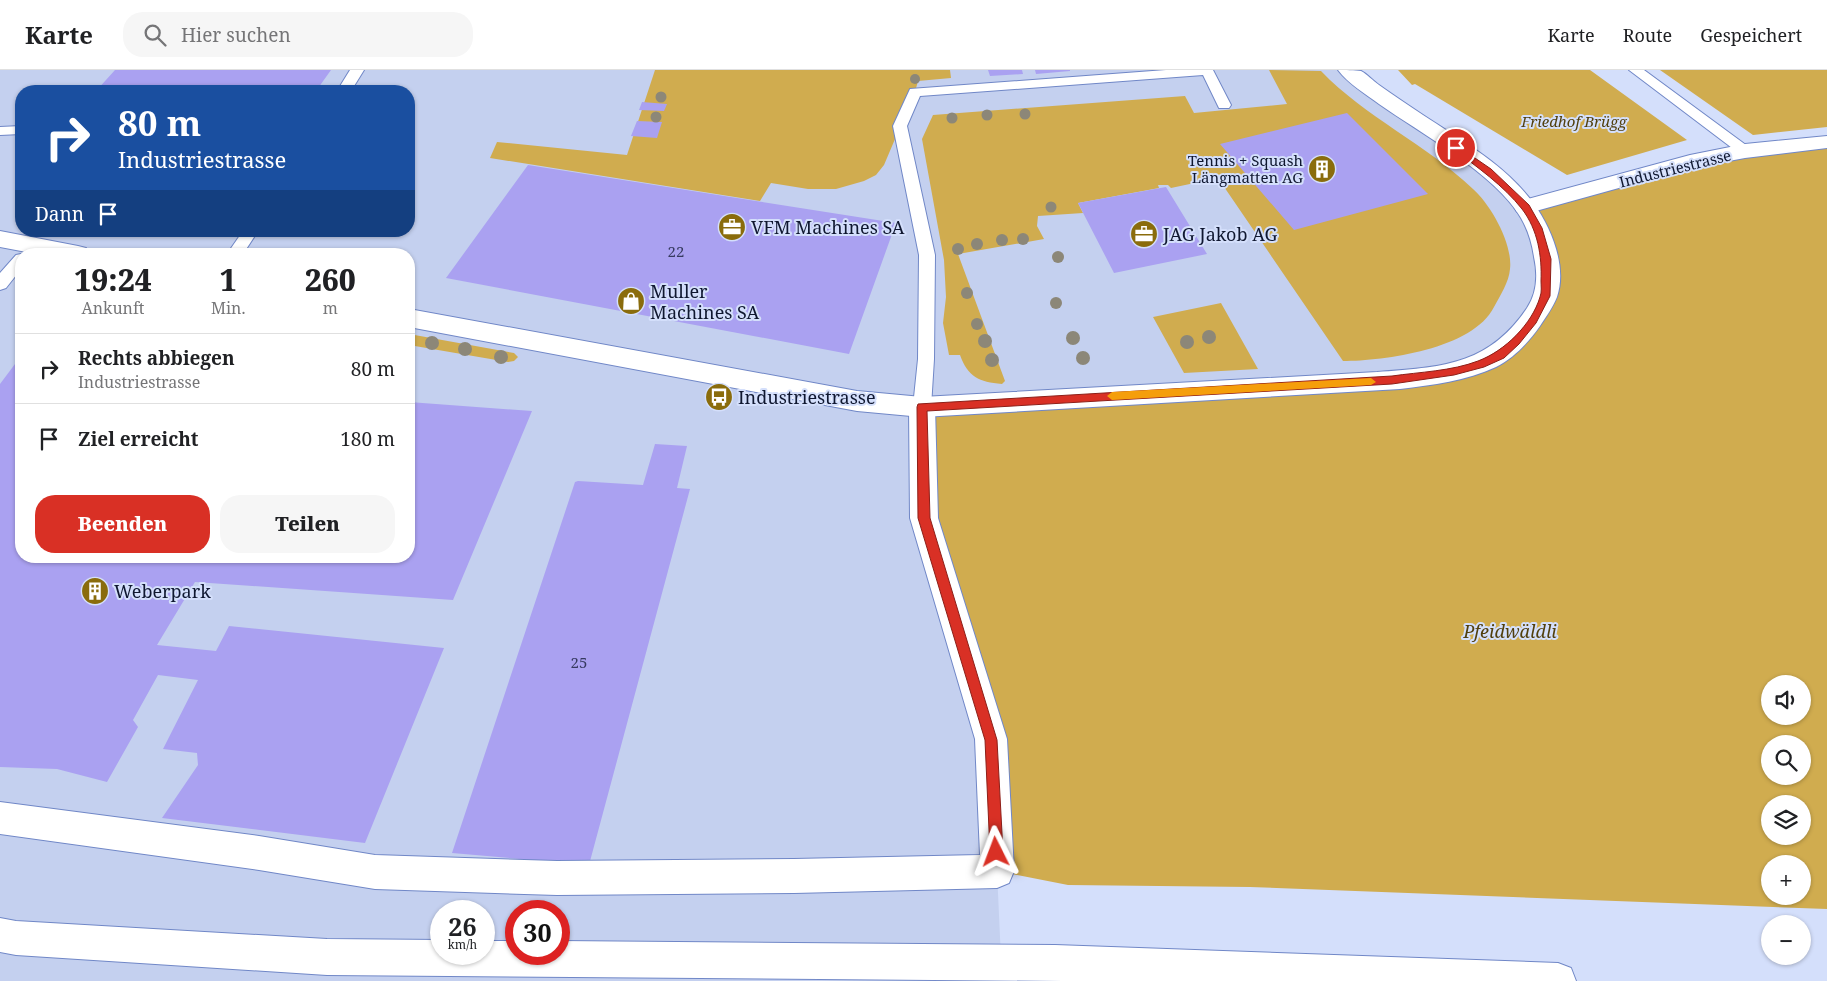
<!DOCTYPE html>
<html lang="de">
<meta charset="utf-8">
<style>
:root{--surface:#fff;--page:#f6f6f6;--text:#202124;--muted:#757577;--line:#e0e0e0;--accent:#d93025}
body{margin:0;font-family:"Noto Serif",serif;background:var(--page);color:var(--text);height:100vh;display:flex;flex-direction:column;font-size:19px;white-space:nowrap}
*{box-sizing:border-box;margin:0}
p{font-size:16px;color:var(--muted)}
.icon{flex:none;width:28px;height:28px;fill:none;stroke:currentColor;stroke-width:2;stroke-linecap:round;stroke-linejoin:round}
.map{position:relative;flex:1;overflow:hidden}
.panel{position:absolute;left:15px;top:178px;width:400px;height:315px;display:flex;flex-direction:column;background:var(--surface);border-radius:20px;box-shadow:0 1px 4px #0004}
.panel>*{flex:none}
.guide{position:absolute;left:15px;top:15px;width:400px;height:152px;border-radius:20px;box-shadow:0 1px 4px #0004;background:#1a4fa0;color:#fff;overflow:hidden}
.buttons{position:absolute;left:1761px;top:605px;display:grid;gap:10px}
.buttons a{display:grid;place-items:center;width:50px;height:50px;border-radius:50%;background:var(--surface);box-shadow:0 1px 4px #0004;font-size:25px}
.speed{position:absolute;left:430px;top:830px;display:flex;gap:10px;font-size:25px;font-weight:700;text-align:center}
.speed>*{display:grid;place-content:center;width:65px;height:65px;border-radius:50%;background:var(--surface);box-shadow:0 1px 4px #0004;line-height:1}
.speed small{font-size:12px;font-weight:400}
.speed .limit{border:8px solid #d22;background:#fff;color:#111}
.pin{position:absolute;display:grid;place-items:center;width:42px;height:42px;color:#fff;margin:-21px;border:2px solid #fff;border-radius:50%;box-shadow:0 1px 5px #0007}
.me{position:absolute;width:55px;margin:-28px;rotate:357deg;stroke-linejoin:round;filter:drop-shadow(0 0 4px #0008)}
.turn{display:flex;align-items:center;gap:18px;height:105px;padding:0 20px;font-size:22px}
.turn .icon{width:65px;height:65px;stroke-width:2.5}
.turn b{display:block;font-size:35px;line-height:42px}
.then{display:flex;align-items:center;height:48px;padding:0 20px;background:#0003;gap:10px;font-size:19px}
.eta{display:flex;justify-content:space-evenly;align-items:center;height:85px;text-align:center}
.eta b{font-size:30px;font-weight:800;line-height:35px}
.action{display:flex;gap:10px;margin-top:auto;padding:10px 20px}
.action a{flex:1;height:58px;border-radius:20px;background:var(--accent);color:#fff;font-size:20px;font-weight:800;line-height:58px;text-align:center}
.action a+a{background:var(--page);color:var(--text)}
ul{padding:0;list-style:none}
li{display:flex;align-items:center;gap:15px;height:70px;padding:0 20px;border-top:1px solid var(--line)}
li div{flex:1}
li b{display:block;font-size:19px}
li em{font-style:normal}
header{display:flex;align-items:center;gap:30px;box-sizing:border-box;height:70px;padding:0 25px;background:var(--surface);border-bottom:1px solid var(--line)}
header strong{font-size:24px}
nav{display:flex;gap:28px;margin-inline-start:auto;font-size:18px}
.search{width:350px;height:45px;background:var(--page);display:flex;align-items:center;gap:12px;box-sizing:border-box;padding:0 18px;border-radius:20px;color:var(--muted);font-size:19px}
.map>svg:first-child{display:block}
.built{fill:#c4d0ef;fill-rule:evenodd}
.green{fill:#d0ac4f;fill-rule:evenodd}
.building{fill:#aaa1f1}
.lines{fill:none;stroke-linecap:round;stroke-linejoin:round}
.service-casing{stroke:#7087c7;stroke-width:2}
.minor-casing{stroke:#7087c7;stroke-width:2}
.secondary-casing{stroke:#7087c7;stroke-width:2}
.motorway-casing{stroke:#7087c7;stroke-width:2}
.service{fill:#fff;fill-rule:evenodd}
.minor{fill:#fff;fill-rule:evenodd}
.secondary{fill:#fff;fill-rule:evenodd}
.motorway{fill:#fff;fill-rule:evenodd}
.tree{fill:#8c8778}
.route{fill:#d93025;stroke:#8d1f18}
.slow{fill:#f59e0b}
.labels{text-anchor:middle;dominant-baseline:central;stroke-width:4;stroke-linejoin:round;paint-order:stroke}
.far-park-label{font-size:15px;font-style:italic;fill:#513f0d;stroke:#d4dffb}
.far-poi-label{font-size:15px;fill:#0f1730;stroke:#d4dffb;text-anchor:end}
.far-street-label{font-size:15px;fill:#0f1730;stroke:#d4dffb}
.number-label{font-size:15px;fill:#363a60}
.poi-label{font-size:18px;fill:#0f1730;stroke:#d4dffb;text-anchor:start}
.park-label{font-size:18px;font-style:italic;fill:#513f0d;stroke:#d4dffb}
</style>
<header>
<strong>Karte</strong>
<div class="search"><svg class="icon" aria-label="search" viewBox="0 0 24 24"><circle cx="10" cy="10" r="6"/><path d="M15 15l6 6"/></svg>Hier suchen</div>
<nav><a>Karte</a><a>Route</a><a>Gespeichert</a></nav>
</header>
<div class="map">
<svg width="1827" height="911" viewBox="0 0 1827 911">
<rect width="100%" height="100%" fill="#d4dffb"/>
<path class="built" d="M0,0H1348L1506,117L1547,189L1533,250L991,669L1002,911H0ZM21,21H409V161H21ZM21,184H409V486H21ZM441,841H484V884H441ZM516,841H559V884H516Z"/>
<path class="green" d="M655,0H950L951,8L918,11L915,22L884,95L876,105L864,111L836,119H808L771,113L760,131L490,88L497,72L627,85Z
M1269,0L1321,1C1365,47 1426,74 1473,119C1491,135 1513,174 1510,199C1509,212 1500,226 1494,237C1473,279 1384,291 1343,291L1218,108L1171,118L1168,115H1158L1159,118L1078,133L1083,143L1038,146L1037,156L1044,169L958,184L1005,311L1002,314C979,312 968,307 960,285H949L943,253L946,227L944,190L922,69L933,45L1185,26L1194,43L1287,34Z
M1398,0H1590L1687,70L1567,105L1415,14L1412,15Z
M1660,0H1827V57L1753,65Z
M1827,72V839L1250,817L1068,815L997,801L991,669L924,448L922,337L1480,294L1546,226L1525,137L1690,92ZM1770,614H1802V646H1770ZM1770,674H1802V706H1770ZM1770,734H1802V766H1770ZM1770,794H1802V826H1770Z
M1221,233L1258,299L1184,303L1153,247Z
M409,264L514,283L518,287L514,291L508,292L409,275Z"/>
<path class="building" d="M115,0H331L316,21H96Z
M988,0H1022L1023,4L990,6Z
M1035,0H1070V1L1036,4Z
M642,32L667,34L664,41L639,40Z
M1347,43L1428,124L1294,160L1220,74Z
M637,51L662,52L657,68L631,66Z
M528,95L896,153L849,284L446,208Z
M1166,117L1207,184L1114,203L1078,133Z
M21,286V486H409V332L532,341L453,530L195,512L157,575L216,581L229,556L444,578L365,773L162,748L198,695L197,683L163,679L198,610L158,605L133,650L138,657L107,712L57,699L0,697V314Z
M655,374L687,376L677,418L690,419L589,795L452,783L575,412L578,411L643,415Z"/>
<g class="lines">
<g class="service-casing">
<path id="service" d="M350,0H364L351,21H337Z
M1166,0H1213L1231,35L1229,38H1219L1203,5L920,26L907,56L935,185L934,289L931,337L928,342L922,344L916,342L913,337L918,289L919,185L893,56L910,19Z
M1629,0H1644L1750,78L1752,81L1750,84H1740Z
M21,56V64L0,65V57Z
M243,161H258L243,184H227Z
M21,184V199L6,218L0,220V203L16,185Z"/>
</g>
<g class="minor-casing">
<path id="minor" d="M1827,66V78L1745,88L1691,98L1525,144L1517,142L1514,137L1517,132L1690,85L1745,74Z
M922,327L931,330L935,337L938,448L1007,669L1014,801L1009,813L997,818L794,823L557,825L375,819L259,800L0,764V732L259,766L375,785L557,791L794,789L980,785L975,669L910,448L909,337L913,330Z"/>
</g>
<g class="secondary-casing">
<path id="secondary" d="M1338,0C1345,0 1355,0 1361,1C1367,4 1373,11 1379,15C1393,25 1408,35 1423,45C1461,70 1507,96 1534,134C1552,159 1567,197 1557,227C1553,237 1546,247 1540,256C1528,273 1514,288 1496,297C1466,311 1433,315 1400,319L922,347L857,341L409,257V239L857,321L922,327L1377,302C1441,297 1488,296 1527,238C1537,223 1538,205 1534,187C1532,173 1528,160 1521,148C1496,104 1420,63 1379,34C1366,24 1348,14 1338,0Z
M0,161L78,176L86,178L89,184H37L0,177Z"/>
</g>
<g class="motorway-casing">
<path id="motorway" d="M0,848L16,851L327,869L441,870V884H484V871H516V884H559V871L1055,875L1558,893L1571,898L1576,911H1063L327,905L16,885L0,882Z"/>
</g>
<use href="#service" class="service"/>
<use href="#minor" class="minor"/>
<use href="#secondary" class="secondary"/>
<use href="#motorway" class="motorway"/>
</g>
<g class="tree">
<circle cx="915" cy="9" r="5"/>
<circle cx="661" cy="27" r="5.5"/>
<circle cx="1025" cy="44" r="5.5"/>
<circle cx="987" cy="45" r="5.5"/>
<circle cx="656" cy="47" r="5.5"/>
<circle cx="952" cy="48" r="5.5"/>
<circle cx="1051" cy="137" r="5.5"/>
<circle cx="1023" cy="169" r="6"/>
<circle cx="1002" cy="170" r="6"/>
<circle cx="977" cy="174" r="6"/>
<circle cx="958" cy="179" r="6"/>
<circle cx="1058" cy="187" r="6"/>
<circle cx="967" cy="223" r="6"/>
<circle cx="1056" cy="233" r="6"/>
<circle cx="977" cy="254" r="6"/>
<circle cx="1209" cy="267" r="7"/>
<circle cx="1073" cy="268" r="7"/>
<circle cx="985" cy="271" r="7"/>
<circle cx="1187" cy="272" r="7"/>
<circle cx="432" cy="273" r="7"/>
<circle cx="465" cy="279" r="7"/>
<circle cx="501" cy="287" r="7"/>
<circle cx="1083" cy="288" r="7"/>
<circle cx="992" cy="290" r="7"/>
</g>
<path class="route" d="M1456,75L1491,99L1529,135L1542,158L1551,189L1550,226L1536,253L1519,274L1504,288L1484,297L1454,305L1392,314L927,341L930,448L997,670L1003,782L1001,787L996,789L992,787L990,782L985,670L918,448L917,337L918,334L1392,306C1420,302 1452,301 1478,291C1505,281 1532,254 1540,227C1542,222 1541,216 1541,211C1542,186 1538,160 1522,139C1504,116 1476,96 1453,79L1452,78Z"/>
<path class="slow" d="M1371,308L1376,312L1371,315L1112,330L1107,326L1112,322Z"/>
<defs>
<g id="building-disc" transform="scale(1.4375)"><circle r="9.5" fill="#8a6c0c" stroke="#d4dffb"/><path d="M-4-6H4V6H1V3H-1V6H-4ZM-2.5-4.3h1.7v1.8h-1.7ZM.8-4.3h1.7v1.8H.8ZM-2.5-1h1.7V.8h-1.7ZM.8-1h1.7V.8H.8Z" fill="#fff"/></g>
<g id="office-disc" transform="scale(1.4375)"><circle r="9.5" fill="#8a6c0c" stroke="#d4dffb"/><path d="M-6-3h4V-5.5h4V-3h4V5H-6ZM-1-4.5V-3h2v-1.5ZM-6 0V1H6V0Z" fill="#fff"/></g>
<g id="shop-disc" transform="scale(1.4375)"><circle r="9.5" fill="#8a6c0c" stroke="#d4dffb"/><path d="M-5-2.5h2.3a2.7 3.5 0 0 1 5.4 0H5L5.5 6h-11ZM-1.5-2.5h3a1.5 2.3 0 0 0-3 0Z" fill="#fff"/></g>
<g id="bus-disc" transform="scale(1.4375)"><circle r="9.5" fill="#8a6c0c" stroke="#d4dffb"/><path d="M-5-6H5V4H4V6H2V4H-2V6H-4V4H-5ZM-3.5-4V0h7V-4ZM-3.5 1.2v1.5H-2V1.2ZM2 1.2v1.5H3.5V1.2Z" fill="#fff"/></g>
</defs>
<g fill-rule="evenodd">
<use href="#building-disc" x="1322" y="99"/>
<use href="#office-disc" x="732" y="157"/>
<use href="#office-disc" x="1144" y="164"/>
<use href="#shop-disc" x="631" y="231"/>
<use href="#bus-disc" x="719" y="327"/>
<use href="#building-disc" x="95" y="521"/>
</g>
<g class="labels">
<g class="far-park-label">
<text x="1574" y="51">Friedhof Brügg</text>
</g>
<g class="far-poi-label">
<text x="1303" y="90">Tennis + Squash<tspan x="1303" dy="17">Längmatten AG</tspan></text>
</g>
<g class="far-street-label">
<text transform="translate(1675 98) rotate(-14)">Industriestrasse</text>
</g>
<g class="number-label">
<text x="676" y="181">22</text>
<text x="579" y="592">25</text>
</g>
<g class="poi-label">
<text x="751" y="157">VFM Machines SA</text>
<text x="1163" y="164">JAG Jakob AG</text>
<text x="650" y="221">Muller<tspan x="650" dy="21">Machines SA</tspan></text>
<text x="738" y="327">Industriestrasse</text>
<text x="114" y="521">Weberpark</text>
</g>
<g class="park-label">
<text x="1510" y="561">Pfeidwäldli</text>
</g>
</g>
</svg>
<div class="buttons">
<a><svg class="icon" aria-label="sound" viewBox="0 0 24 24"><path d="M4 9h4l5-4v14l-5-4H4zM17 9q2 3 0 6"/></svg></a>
<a><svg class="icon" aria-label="search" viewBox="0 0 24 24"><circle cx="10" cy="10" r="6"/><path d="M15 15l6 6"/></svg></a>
<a><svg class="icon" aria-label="layers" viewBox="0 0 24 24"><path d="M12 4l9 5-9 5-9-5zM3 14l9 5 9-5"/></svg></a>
<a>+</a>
<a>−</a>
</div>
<div class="speed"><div>26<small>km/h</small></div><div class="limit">30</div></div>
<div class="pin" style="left:1456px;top:78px;background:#d93025"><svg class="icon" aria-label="arrive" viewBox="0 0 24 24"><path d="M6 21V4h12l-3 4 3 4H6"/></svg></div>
<svg class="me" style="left:996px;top:782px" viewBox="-20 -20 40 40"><path d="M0-17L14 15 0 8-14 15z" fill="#d93025" stroke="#fff" stroke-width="4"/></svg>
<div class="guide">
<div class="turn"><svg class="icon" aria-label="right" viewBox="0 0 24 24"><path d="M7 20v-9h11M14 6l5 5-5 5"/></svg><div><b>80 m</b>Industriestrasse</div></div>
<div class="then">Dann<svg class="icon" aria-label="arrive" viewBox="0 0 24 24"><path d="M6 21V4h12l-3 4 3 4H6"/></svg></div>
</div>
<section class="panel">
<div class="eta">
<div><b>19:24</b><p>Ankunft</p></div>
<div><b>1</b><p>Min.</p></div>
<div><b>260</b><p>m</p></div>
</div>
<ul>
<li><svg class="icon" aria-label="right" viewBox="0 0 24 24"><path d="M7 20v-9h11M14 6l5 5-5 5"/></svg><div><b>Rechts abbiegen</b><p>Industriestrasse</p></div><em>80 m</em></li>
<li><svg class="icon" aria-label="arrive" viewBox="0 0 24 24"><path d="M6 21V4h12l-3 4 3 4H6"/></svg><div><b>Ziel erreicht</b></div><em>180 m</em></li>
</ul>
<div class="action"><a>Beenden</a><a>Teilen</a></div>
</section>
</div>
